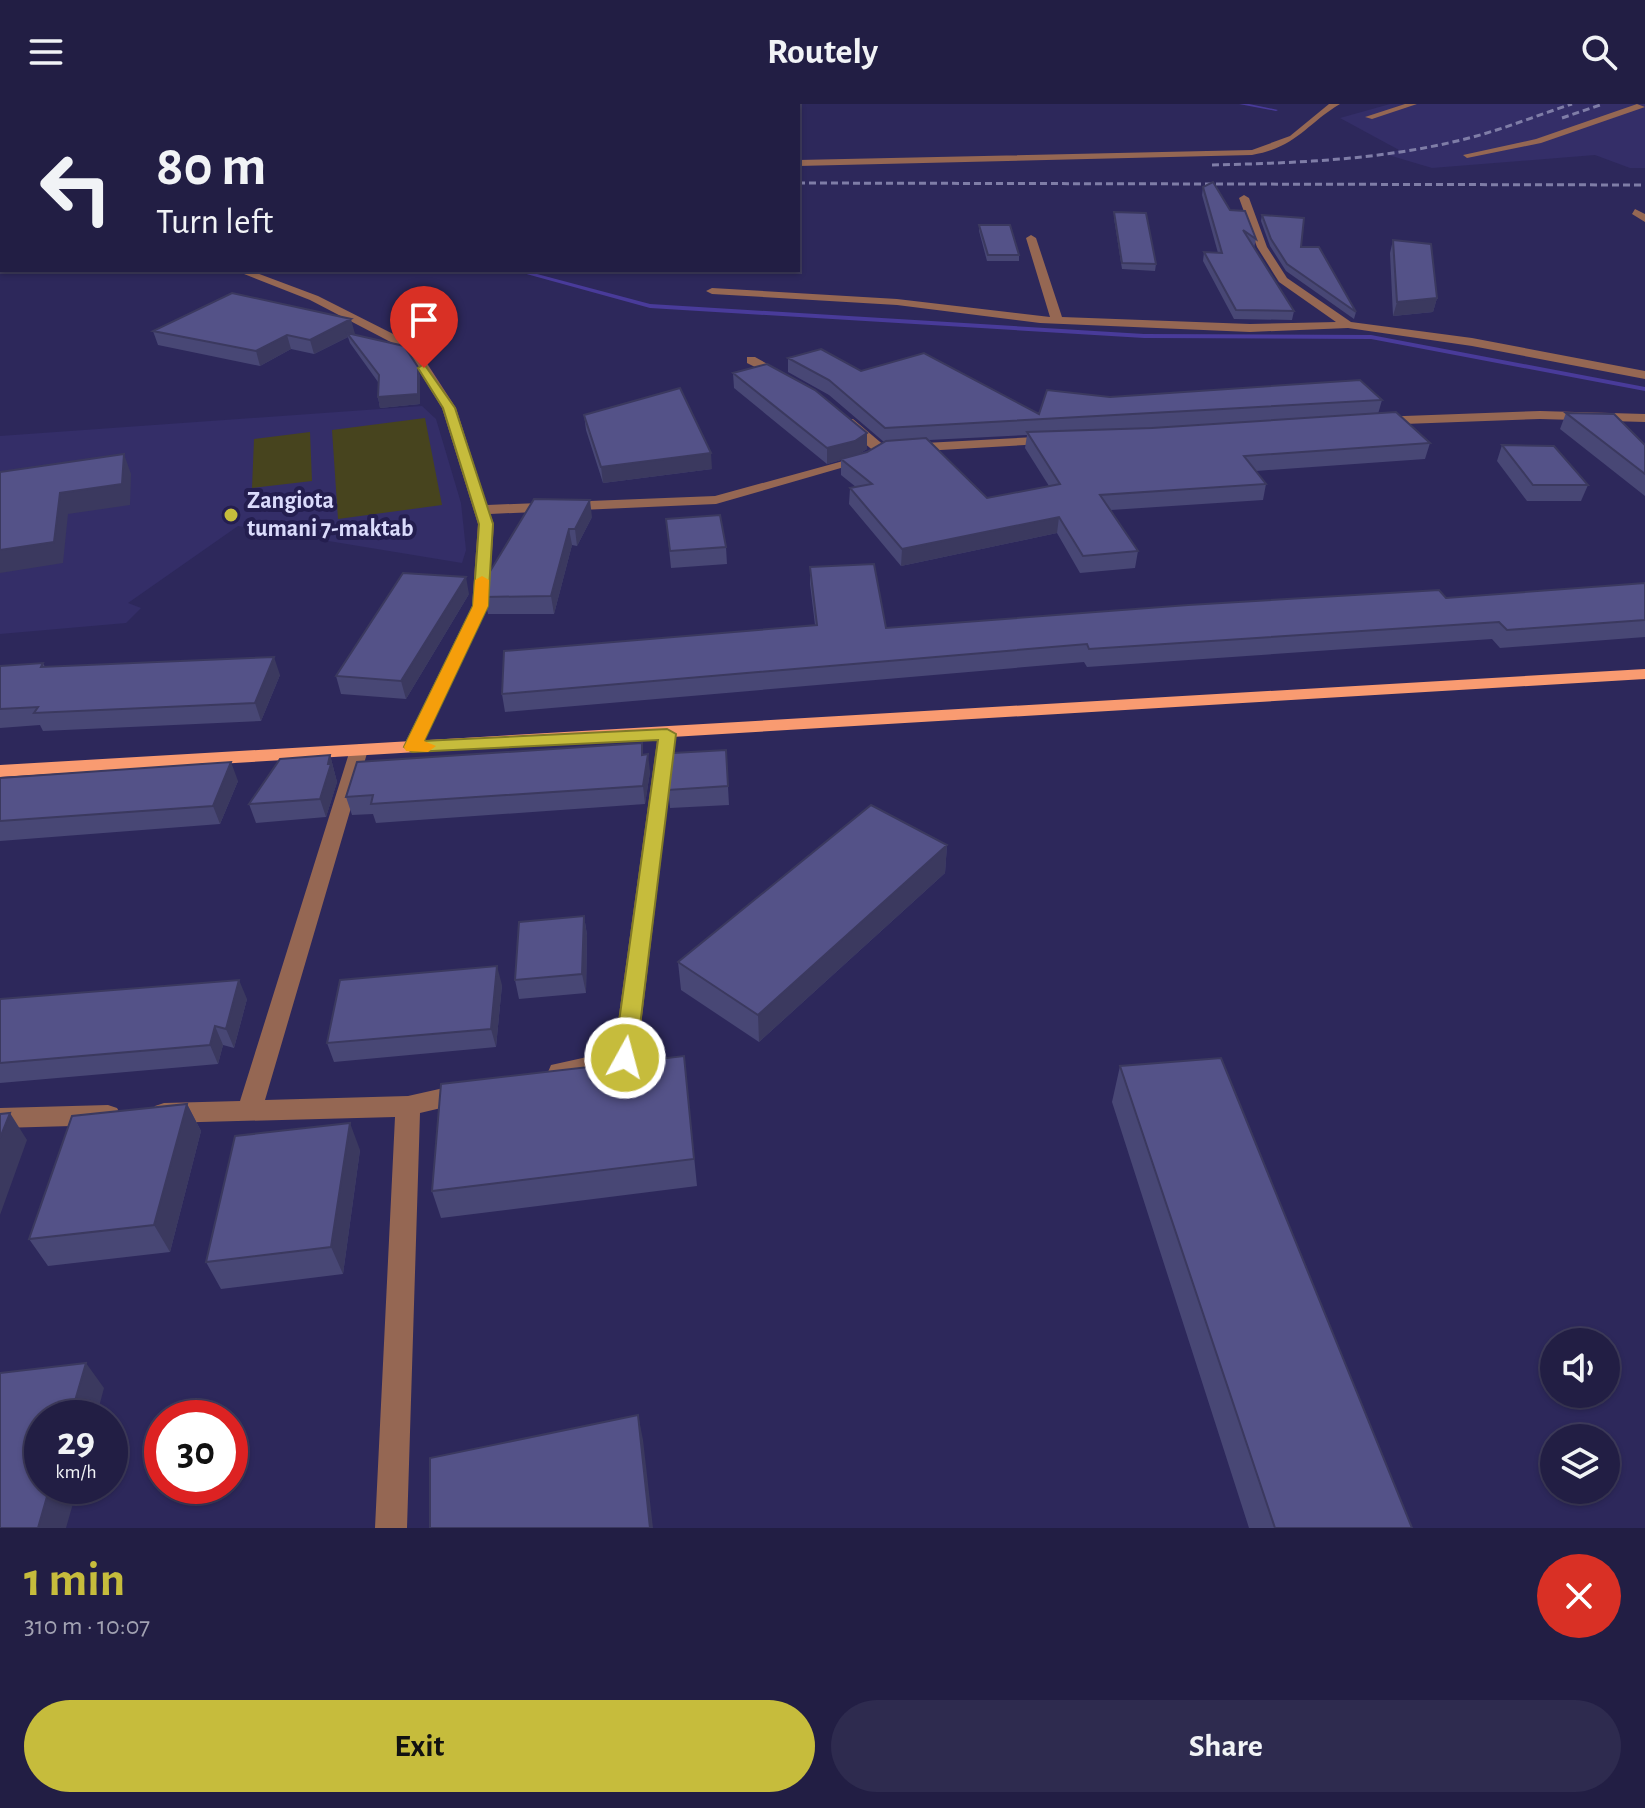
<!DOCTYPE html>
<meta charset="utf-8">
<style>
:root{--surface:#221e44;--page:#2e2b4f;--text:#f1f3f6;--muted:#a2a2b2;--line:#3f3c5d;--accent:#c6bc3c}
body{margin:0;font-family:"Alegreya Sans",sans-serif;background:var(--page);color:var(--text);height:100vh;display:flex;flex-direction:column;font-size:30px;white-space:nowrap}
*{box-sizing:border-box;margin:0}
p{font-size:26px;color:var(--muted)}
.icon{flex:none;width:44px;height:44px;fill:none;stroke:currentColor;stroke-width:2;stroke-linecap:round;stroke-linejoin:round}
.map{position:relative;height:1424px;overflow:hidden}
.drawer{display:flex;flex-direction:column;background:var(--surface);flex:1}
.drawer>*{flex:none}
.banner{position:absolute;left:0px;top:0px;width:800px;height:168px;box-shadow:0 2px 6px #0004,0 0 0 2px var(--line);background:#221e44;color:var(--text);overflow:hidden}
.buttons{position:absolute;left:1540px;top:1224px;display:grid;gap:16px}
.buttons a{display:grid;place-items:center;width:80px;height:80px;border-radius:50%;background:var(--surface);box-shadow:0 2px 6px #0004,0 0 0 2px var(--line);font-size:40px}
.speed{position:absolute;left:24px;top:1296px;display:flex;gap:16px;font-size:40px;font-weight:700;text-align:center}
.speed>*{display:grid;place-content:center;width:104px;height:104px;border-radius:50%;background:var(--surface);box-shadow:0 2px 6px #0004,0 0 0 2px var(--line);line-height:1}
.speed small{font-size:20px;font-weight:400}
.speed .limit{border:12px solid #d22;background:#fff;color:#111}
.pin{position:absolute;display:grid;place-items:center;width:68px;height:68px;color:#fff;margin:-82px -34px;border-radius:50% 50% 50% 0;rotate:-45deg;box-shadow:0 0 8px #0007}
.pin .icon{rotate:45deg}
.me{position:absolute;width:88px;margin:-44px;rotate:7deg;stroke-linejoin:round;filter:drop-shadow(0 0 6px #0008)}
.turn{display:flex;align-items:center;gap:28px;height:168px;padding:0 24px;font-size:36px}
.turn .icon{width:104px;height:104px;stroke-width:2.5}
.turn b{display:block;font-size:56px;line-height:68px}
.round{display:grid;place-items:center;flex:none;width:84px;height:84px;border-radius:42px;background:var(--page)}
.summary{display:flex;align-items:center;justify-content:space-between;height:136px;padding:0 24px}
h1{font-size:48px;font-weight:700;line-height:60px;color:var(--accent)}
.button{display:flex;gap:16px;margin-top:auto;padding:16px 24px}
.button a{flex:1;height:92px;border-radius:48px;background:var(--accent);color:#111;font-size:32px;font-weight:700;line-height:92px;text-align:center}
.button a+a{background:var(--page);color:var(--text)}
header{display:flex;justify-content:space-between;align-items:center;height:104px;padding:0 24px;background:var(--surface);font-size:36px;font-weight:700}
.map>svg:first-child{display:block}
.built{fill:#342e68}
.green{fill:#47441e}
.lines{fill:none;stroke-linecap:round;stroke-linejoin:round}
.stream{fill:#493b9a;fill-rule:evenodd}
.minor{fill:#956753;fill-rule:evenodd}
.major{fill:#f99b71;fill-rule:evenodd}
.rail{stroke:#7f7da7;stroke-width:3;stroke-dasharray:7 4;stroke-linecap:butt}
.wall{fill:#484775;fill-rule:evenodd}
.shaded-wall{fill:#3b395f}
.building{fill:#545288;stroke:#3b395f;stroke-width:2}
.route{fill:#c6bc3c;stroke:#817a27;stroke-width:2}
.slow{fill:#f59e0b}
.poi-dot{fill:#c6bc3c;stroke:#241e4f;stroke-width:3}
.labels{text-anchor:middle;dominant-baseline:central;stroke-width:8;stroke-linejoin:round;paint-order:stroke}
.far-poi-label{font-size:24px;font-weight:bold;fill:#dadbfb;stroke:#241e4f;text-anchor:start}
</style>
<header><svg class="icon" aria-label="menu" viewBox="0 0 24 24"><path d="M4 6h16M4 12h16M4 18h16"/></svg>Routely<svg class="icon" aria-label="search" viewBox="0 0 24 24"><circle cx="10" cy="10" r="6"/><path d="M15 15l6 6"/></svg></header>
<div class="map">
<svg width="1645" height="1424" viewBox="0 0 1645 1424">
<rect width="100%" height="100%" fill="#2d285b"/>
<path class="built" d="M1390,0H1645V64H1630L1595,51L1432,64L1385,50L1399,46L1340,14Z
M422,302L436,315L461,399L466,446L462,459L238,422L128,499L141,504L126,519L0,530V332Z"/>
<path class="green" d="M425,314L442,401L338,415L332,326Z
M310,328L312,377L252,384L254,335Z"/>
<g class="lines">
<path class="stream" d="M1239,0H1249L1278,6L1276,7Z
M0,12H2V15H0Z
M512,166H522L650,200L1144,230L1371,231L1645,283V287L1371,235L1144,234L650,204Z"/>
<path class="minor" d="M1329,0H1340C1305,21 1297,43 1252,51L798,62V56L1252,46L1290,32Z
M1405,0H1417L1372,15L1365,13Z
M1637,0L1645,3L1541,39L1467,54L1463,51L1536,35Z
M1244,91L1249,94L1267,143L1287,174L1351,218L1472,234L1645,267V275L1472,242L1348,224L1250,228L1040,219L897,201L712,190L706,187L712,184L897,195L1050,213L1026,134L1031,131L1036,134L1062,213L1250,220L1336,218L1279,178L1257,143L1239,94Z
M0,97H2V103H0Z
M1635,105L1645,110V118L1632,110Z
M234,166H249L318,192L415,241L456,304L487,401L715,392L865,351L872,355L716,400L490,410L494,420L488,502L421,643L419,647H405L403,643L472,502L478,420L442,304L406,246L310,196Z
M747,253H755L789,272L779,275L747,259Z
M1540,307L1645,310V318L1540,315L1377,321L1370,317L1377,313Z
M843,315H853L886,343V349H876L843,321Z
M1054,332L1059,333V339L906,348L899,344L906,340Z
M667,624L676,630L637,954L634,961L625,964L560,978L551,975L548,968L551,961L614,947L658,630Z
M359,640L368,646L265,996L408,992L466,979L475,982L478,989L475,996L420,1009L407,1424H375L395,1013L164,1019L155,1016L151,1009L155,1002L164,999L240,997L350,646Z
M108,1001L117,1004L121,1011L117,1018L108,1021L0,1024V1004Z"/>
<path class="major" d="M1645,565V575L0,673V661Z"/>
<path class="rail" d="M1562,14L1603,0
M1212,61C1295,59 1380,56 1461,36C1499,27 1535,12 1572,0
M798,79L1645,81"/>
</g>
<path class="wall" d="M296,0H334L326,2H304Z
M1203,83L1230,106L1256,135L1254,144L1294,207L1292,216L1234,215L1203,157L1204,148L1218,149L1202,91Z
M1114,108L1156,160L1155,167L1122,165L1114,114Z
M1262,111L1301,143L1356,208L1354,215L1286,167L1270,142L1261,117Z
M979,121L1019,151V157H987L979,127Z
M1393,136L1437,194L1433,208L1393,212L1390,149Z
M153,227L355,230H353L418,263L420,274V300L380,304L378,293V278L350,239L348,233L314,250L291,245L260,262L158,241Z
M788,254L861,267L1039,310L1110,293L1382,296L1378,310L1430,339L1425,355L1256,367L1266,380L1263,396L1111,406L1138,447L1135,464L1080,469L1057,429L901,462L849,400L850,384L856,383L841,371V356L827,360L734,284L733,269L867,329V345L857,351L867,348L884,338L829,291L788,268ZM1276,316L1152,324L1115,326ZM1027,331L1025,344L1049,382L987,394L929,336Z
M1566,309L1645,341V392L1560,325Z
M584,311L712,365L603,379L586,326Z
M1502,341L1588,381L1581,397H1527L1497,357Z
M592,413L577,442L572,441L554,510H488L484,493L489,469Z
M666,415L726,443L727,460L671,464Z
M810,463L886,524L1446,494L1645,479V533L1500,544L1492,535L1087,563L1084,558L505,608L502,590L815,521L810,480Z
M469,490L406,595L341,590L336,572Z
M43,559L45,563L280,571L261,617L43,627L40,621L0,624V562Z
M642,639L643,650L650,668L645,700L376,719L373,710L352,711L346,693Z
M726,646L729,701L670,704L668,686Z
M330,651L337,678L326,713L256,719L249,700Z
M0,674L238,677L220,720L0,737Z
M947,741L945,769L759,938L681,886L678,858Z
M584,812L587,831L586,889L519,895L515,876Z
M502,881L496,943L334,958L327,939Z
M0,895H247L234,944L223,941L218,960L0,979Z
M684,952L697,1082L441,1114L432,1087Z
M1120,962L1412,1424H1249L1112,998Z
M187,1000L201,1027L170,1148L48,1162L29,1135Z
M360,1046L343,1170L221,1185L206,1158Z"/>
<path class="shaded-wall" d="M315,0H334L326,2H315Z
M1437,194L1433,208L1393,212L1397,198Z
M351,215L355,230L350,232L347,229L348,233L314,250L310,236Z
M287,231L291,245L260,262L256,247Z
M418,263L420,274V300L380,304L378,293Z
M867,329V345L855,352L827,360V344Z
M711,349L712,365L603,379L601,363Z
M124,350L131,370L130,401L68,410L63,459L0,469V446L60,389Z
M590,396L592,413L577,442L575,425Z
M1059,413L1057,429L901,462L902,445Z
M569,425L572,441L554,510L551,492Z
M466,473L469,490L406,595L401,577Z
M274,553L280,571L261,617L255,599Z
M648,650L650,668L645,700L643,682Z
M330,651L337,678L326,713L320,695Z
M231,658L238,677L220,720L213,702Z
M947,741L945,769L759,938L758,911Z
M584,812L587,831L586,889L582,870Z
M497,862L502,881L496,943L491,925Z
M239,876L247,895L234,944L226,925Z
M215,922L223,941L218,960L210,941Z
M187,1000L201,1027L170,1148L154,1121Z
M10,1009L27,1036L0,1111V1034Z
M350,1019L360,1046L343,1170L331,1143Z
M86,1259L104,1284L96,1314H70Z
M638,1311L643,1336L653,1424H650Z
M50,1382H78L66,1424H38Z"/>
<path class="building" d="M1213,78L1230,106L1245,107L1256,135L1243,126L1294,207L1236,206L1204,148L1222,149L1203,83Z
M1114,108L1146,109L1156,160L1122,159Z
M1262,111L1304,114L1301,143H1319L1356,208L1287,160L1271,135Z
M979,121H1010L1019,151H988Z
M1393,136L1431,140L1437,194L1397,198Z
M232,189L351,215L310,236L287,231L256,247L153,227Z
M347,229L404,242L418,263V290L378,293L379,271Z
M821,245L861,267L924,249L1039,310L1047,286L1110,293L1360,276L1382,296L885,324L829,276L788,254Z
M767,260L815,286L867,329L855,337L827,344L733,269Z
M680,284L711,349L601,363L584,311Z
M1396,308L1430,339L1244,352L1266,380L1100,391L1138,447L1083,452L1059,413L902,445L850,384L872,380L841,355L867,348L886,337L926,334L987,394L1060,380L1027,328L1152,324Z
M1566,309L1614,310L1645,341V370Z
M1502,341L1554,342L1588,381H1533Z
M124,350L122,380L60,389L54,438L0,446V368Z
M534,395L590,396L575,425H569L551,492L484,493L489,469Z
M720,411L726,443L670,447L666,415Z
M874,460L886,524L1188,501L1439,486L1446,494L1645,479V516L1507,526L1499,518L1089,545L1087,540L502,590L504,547L817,521L810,463Z
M403,469L466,473L401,577L336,572Z
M274,553L255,599L34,609L38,603L0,605V562L43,559L41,563Z
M642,639V651L648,650L643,682L371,700L373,691L346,693L357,658Z
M726,646L728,682L668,686L673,649Z
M330,651L328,660H331L320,695L249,700L280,655Z
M231,658L213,702L0,717V674Z
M871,701L947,741L758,911L678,858Z
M584,812L582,870L515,876L519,818Z
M497,862L491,925L327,939L340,876Z
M239,876L226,925L215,922L210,941L0,959V895Z
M684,952L694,1055L432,1087L441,980Z
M1221,954L1412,1424H1275L1120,962Z
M187,1000L154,1121L29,1135L72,1012Z
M10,1009L0,1034V1010Z
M350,1019L331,1143L206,1158L235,1032Z
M86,1259L70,1314H42V1382H50L38,1424H0V1269Z
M638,1311L650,1424H430V1354Z"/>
<path class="route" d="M424,260L455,304L493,420L488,502L424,637L667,625L676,630L636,954L633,960H617L614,954L658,636L412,648L404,643L473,502L479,420L443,304L418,264Z"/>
<path class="slow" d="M482,472L489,476L488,502L424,637L436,642L428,648L406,647L404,643L473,502L475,476Z"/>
<circle class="poi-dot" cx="231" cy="411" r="8"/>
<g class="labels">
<g class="far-poi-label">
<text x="247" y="397">Zangiota<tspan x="247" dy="28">tumani 7-maktab</tspan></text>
</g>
</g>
</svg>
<div class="buttons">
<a><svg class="icon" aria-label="sound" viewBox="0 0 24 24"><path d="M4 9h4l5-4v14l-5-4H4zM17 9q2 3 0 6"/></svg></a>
<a><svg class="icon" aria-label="layers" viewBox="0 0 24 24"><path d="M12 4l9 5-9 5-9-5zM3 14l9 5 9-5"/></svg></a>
</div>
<div class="speed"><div>29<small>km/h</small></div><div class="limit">30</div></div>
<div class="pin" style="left:424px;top:264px;background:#d93025"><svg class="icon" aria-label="arrive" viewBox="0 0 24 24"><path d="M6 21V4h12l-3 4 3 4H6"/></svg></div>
<svg class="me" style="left:625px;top:954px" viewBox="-20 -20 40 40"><circle r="17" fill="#c6bc3c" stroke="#fff" stroke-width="3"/><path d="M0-11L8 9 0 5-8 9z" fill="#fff"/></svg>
<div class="banner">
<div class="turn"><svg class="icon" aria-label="left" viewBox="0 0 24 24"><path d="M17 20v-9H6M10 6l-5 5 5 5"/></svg><div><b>80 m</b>Turn left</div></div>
</div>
</div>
<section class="drawer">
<div class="summary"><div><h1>1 min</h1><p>310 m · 10:07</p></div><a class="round" style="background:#d93025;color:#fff"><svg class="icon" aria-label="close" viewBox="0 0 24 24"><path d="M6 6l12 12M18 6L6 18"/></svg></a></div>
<div class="button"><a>Exit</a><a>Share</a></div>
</section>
